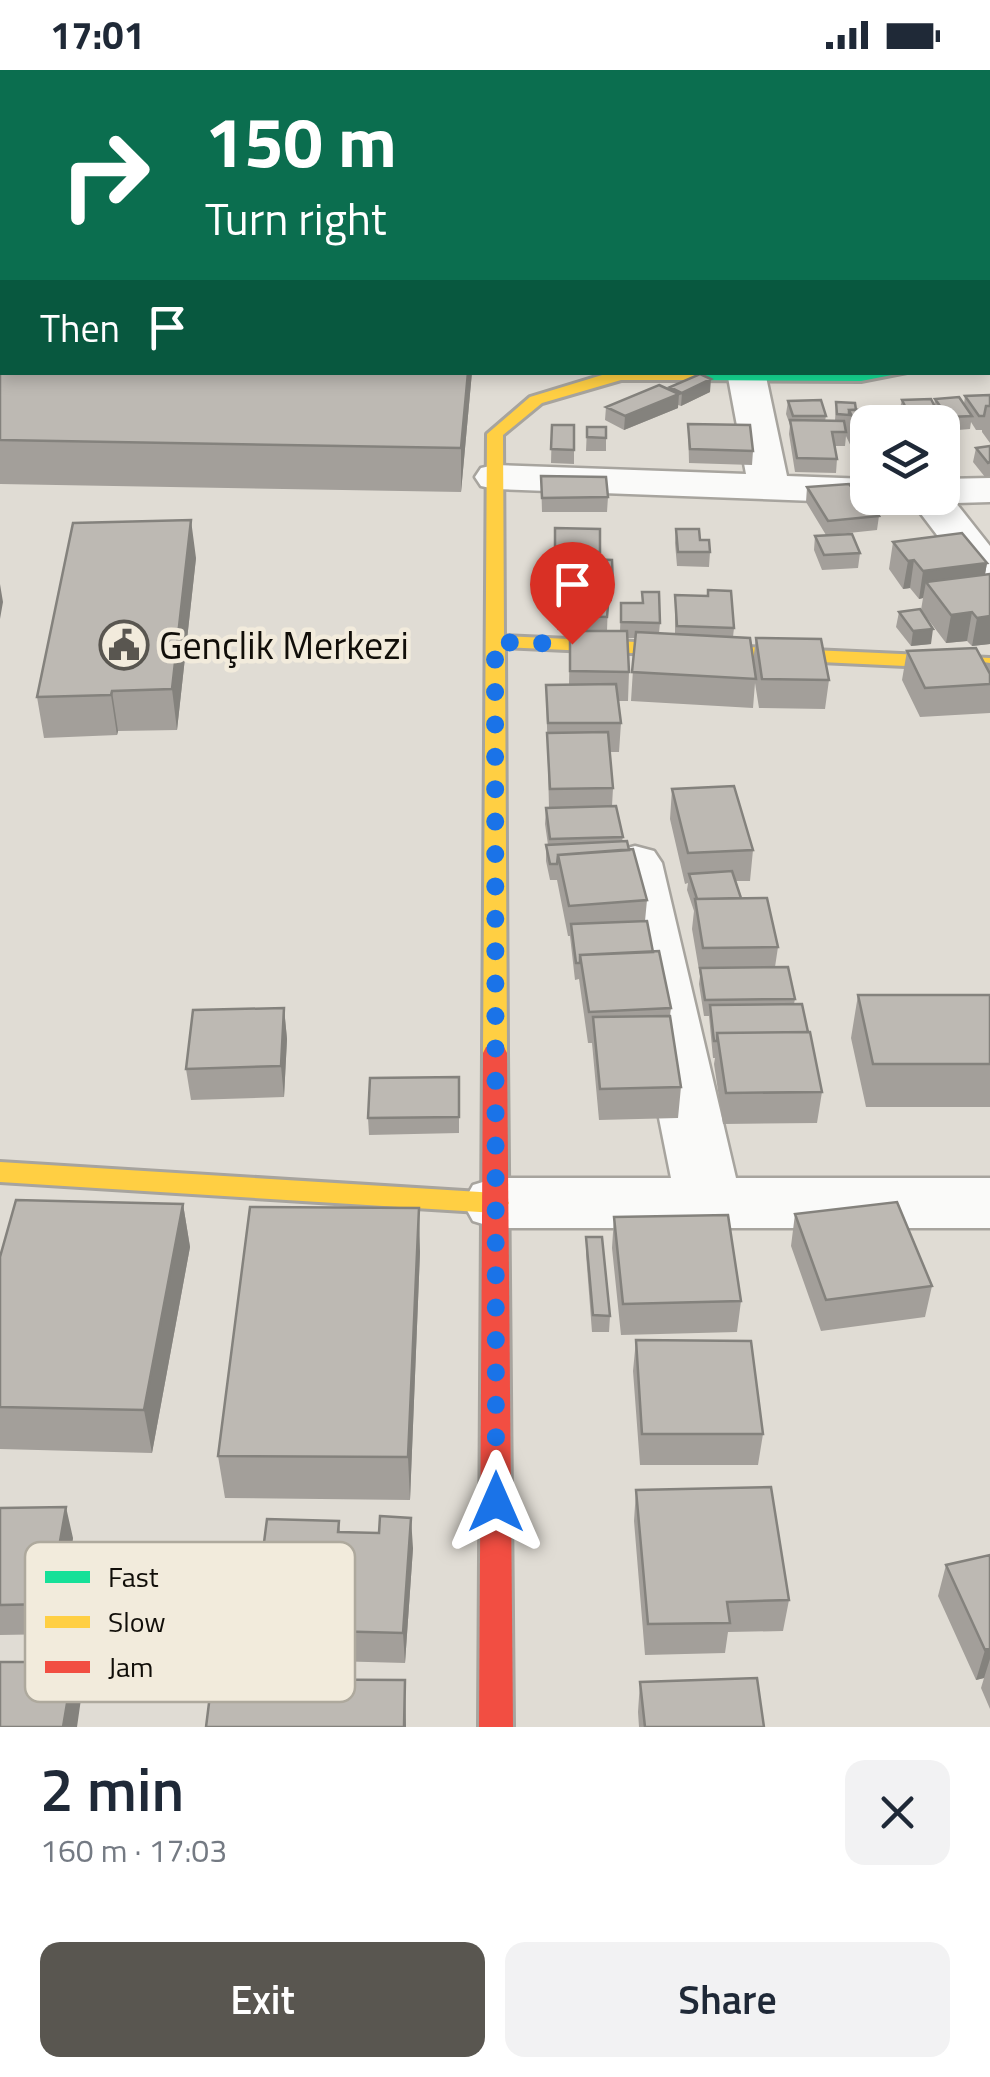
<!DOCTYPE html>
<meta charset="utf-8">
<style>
:root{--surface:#fff;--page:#f2f2f3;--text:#1f2937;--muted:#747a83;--accent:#595650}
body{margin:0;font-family:"Titillium Web",sans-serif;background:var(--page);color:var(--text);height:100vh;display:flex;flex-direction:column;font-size:38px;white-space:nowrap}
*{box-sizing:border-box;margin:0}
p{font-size:32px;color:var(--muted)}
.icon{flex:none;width:55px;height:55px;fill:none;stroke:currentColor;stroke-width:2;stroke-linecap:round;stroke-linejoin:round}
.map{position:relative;height:1657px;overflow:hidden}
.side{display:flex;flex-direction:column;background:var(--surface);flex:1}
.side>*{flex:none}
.banner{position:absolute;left:0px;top:0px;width:990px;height:305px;box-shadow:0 5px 15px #0003;background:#0b6e4f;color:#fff;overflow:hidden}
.buttons{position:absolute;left:850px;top:335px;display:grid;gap:20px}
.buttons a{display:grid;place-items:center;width:110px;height:110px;border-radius:20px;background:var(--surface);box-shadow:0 5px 15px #0003;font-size:50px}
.pin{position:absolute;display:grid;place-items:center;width:85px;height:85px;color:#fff;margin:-102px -42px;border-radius:50% 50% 50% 0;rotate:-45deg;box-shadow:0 0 10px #0007}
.pin .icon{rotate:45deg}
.me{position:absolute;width:110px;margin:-55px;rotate:0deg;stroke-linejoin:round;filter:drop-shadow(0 0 8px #0008)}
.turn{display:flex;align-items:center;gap:35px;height:210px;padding:0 40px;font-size:45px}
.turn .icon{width:130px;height:130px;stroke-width:2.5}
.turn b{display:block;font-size:70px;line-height:85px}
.then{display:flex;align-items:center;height:95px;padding:0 40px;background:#0003;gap:20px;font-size:38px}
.round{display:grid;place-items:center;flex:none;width:105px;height:105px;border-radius:20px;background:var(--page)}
.summary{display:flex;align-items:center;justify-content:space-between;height:170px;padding:0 40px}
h1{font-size:60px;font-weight:600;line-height:75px}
.action{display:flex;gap:20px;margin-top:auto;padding:20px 40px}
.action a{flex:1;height:115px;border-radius:20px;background:var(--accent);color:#fff;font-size:40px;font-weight:600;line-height:115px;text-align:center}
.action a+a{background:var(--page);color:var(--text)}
.status{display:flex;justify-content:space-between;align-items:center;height:70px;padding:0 50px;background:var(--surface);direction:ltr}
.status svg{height:28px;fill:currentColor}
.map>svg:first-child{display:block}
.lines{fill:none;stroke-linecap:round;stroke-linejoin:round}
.street-casing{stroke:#a7a49e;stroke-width:5}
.fast-casing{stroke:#a7a49e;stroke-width:6}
.slow-casing{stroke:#a7a49e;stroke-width:6}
.jam-casing{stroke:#a7a49e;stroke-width:6}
.street{fill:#fafaf9;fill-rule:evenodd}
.fast{fill:#16e098;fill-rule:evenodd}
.slow{fill:#ffcf43;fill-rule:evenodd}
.jam{fill:#f24e42;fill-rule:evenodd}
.wall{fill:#a39f9a}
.shaded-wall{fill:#84827d}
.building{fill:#bdb9b3;stroke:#84827d;stroke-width:2.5}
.route{stroke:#1a73e8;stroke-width:18;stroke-dasharray:0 32.4}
.labels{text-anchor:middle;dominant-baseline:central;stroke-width:9;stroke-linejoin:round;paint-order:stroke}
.poi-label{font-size:38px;fill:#110e09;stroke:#f2ebdc;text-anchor:start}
.key{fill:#f2ebdc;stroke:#aea99d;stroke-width:2.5}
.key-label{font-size:28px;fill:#110e09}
</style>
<div class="status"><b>17:01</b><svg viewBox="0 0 49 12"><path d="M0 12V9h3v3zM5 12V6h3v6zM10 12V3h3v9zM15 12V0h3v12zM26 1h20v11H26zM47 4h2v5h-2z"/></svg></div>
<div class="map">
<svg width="990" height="1657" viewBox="0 0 990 1657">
<rect width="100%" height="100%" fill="#e0dcd4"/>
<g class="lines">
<g class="street-casing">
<path id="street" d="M124,0H154L156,2H126Z
M990,228V250H988V229Z
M727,302H765L787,406L868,409V428L883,430L868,433L495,419L481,416L475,407L481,398L495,395L746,404Z
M990,408V432L956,433L990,476V518L974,514L909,428H942V409Z
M635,776L654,781L662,793L736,1108H990V1158H496L473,1151L463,1133L473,1115L496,1108H671L608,793L616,781Z"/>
</g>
<g class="fast-casing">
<path id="fast" d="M990,290V300L988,299V291Z
M682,302H907L861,311L688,310L683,308Z"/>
</g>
<g class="slow-casing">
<path id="slow" d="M612,302L696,305L688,310H621L542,333L503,365L504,566L990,588V600L505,577L507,983L504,989H486L483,983L487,364L530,327Z
M0,1092L496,1123L505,1126L509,1133L505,1140L496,1143L0,1112Z"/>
</g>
<g class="jam-casing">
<path id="jam" d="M495,974L504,977L507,983L513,1657H479L483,983L486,977Z"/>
</g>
<use href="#street" class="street"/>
<use href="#fast" class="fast"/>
<use href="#slow" class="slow"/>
<use href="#jam" class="jam"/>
</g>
<path class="wall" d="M988,181H990V203L988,201Z
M0,183L2,302H472L461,422L0,414Z
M670,317L710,322L681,336L678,335V338L624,360L605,350L606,337L670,320Z
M990,325V373L982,362V360H976L971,352L970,359L946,361L942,356V352H868V402H863L846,366L845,376H835L837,389L836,403L795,402L789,364L790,355L786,344L788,331L826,346L825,351H835L836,332L856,340L900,338L902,330L934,336L935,329L964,334L965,326Z
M688,354L753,381L752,395L689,393Z
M552,355H574V394L551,393Z
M587,357H606V381H586Z
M990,376V406L985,407L973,392L976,378Z
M541,406L608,427L607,442H542Z
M807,417L853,419L879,446L877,460L830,465L860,483L858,498L822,500L814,480L815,466L826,465L806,432Z
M555,458L600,459V490H612V531H608L607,561H620L621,533H642V522L660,553L659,563L675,564V525L707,526L708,520L734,558L733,567L753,592L756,568L829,610L825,639L759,638L755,613L753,638L631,631L635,568H628L629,602L628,631H618L621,653L619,682H610L613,718L612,736L623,767L622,771L647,830L645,851L653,882L671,938L670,946L681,1017L678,1048L599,1050L592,973H588L579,909L575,910L570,866H568L557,810H550L546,791V775H548L545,754L546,738H549L546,615H569L570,561L557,560L559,530H557L558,496H555Z
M676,459L700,470L710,482L709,497L677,496L675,473Z
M893,472L987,493L985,504H990V574L972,576L967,571L946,573L921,540L923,528L919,529L910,518L903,519L889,499Z
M196,488L177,660L118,661L117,665L44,668L37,627Z
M899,542L931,574L911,576L896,557Z
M907,581L990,593V643L920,647L902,610Z
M672,719L753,780L750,811H735L741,828L778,877L775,897L795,929L794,934L822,1022L817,1053L723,1054L714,994L715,988H713L709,946H704L699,914L700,906L692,859L694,841L687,820L688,813L685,814L670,749Z
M858,925H990V1037H866L851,968Z
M284,938L287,969L284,1027L191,1030L186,999Z
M459,1007V1063L369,1065L368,1048Z
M183,1134L190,1177L152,1383L0,1379V1187Z
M795,1144L932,1216L925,1247L821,1261L791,1176Z
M614,1147L741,1231L737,1262L621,1265L612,1178Z
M586,1167L610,1246L609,1262H592L586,1184Z
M420,1182L410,1430L225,1428L218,1386Z
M636,1270L763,1364L758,1395H640L633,1301Z
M636,1420L789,1530L783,1561L728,1562L725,1583L645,1585L634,1451Z
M0,1438L73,1468L57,1564L0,1565Z
M339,1451L340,1462L413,1478L405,1593L258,1589L253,1559Z
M990,1485V1639L981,1618L984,1608L976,1610L938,1526L946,1495Z
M640,1612L764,1657H639L638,1642Z"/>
<path class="shaded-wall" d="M468,302H472L461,422V378Z
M711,309L710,322L681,336L682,323Z
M679,324L678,338L624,360L625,346Z
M191,450L196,488L177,660L172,619Z
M914,490L910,518L903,519L908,491Z
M987,493L982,521L926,512L923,528L919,529L923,501Z
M0,514L3,532L0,549Z
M972,542L967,571L946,573L951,545Z
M990,546V574L972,576L977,548Z
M933,559L931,574L911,576L913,561Z
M112,621L118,661L117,665L111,625Z
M284,938L287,969L284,1027L281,996Z
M183,1134L190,1177L152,1383L144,1340Z
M419,1138L420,1182L410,1430L408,1387Z
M66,1437L73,1468L57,1564L49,1534Z
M411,1448L413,1478L405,1593L403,1563Z
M990,1578V1589L984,1608L976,1610L985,1580Z
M74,1592L82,1622L77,1657H63Z
M405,1610L406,1657H404Z"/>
<path class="building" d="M0,183H2V302H468L461,378L0,370Z
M700,304L711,309L682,323L670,317Z
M659,315L679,324L625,346L606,337Z
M990,325V336H986L984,346H979L965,326Z
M959,327L972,346L948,347L935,329Z
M931,329L940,347L911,348L902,330Z
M821,330L826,346H793L788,331Z
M836,332L855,333L856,340H849V345L837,344Z
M902,338L910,352H868V376H866L849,340Z
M790,350L844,351L846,362H832L837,389L797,388Z
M688,354L750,355L753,381L690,379Z
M552,355H574V380L551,379Z
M587,357H606V368L587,367Z
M990,376V392L988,393L976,378Z
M541,406L606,407L608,427L542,428Z
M849,414L853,419H861L879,446L828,451L807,417Z
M191,450L172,619L112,621L111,625L37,627L73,453Z
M555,458L600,459V482L555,481Z
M676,459H699L700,470H709L710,482H678Z
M962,463L987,493L923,501L914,490L908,491L893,472Z
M852,464L860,483L824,485L815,466Z
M558,488L612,490L613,517L557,515Z
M990,504V546L977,548L972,542L951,545L926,512Z
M708,520L731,521L734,558L677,556L675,525L708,526Z
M560,522L609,524L607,547L558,545Z
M642,522H659L660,553L621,552V533H643Z
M920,539L933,559L913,561L899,542Z
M570,561H627L629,602L570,601Z
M636,562L750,568L756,609L632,602Z
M756,568L821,569L829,610L762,609Z
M976,578L990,604V614L925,618L907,581Z
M616,614L621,653H548L546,615Z
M608,662L613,718L550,719L547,663Z
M734,716L753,780L688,783L672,719Z
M616,736L623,767L550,769L546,738Z
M627,771L629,780L558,785L557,794H550L546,775Z
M633,779L647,830L569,836L558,785Z
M732,801L741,828L697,829L689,804Z
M767,828L778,877L703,878L695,829Z
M647,851L653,882L580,885V893H576L571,854Z
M659,881L671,938L589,942L580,885Z
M788,897L795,929L705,930L700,898Z
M858,925H990V994H873Z
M802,934L808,962L717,963V971H714L710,935Z
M284,938L281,996L186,999L193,940Z
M670,946L681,1017L600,1019L593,947Z
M810,962L822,1022L726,1023L717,963Z
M459,1007V1047L368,1048L370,1008Z
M16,1130L183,1134L144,1340L0,1337V1187Z
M897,1132L932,1216L826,1230L795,1144Z
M250,1137L419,1138L408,1387L218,1386Z
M728,1145L741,1231L623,1234L614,1147Z
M586,1167H602L610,1246L593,1245Z
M636,1270L751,1271L763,1364H642Z
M771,1417L789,1530L727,1532L730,1553L648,1554L636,1420Z
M66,1437L49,1534L0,1535V1438Z
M380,1446L411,1448L403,1563L253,1559L267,1449L339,1451L338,1462L379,1463Z
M990,1485V1578L985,1580L946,1495Z
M0,1592H74L63,1657H0Z
M757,1608L764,1657H645L640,1612Z
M212,1609L405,1610L404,1657H206Z"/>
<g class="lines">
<path class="route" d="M496,1432L495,572L572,574"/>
</g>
<defs>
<g id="civic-ring" transform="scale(2.5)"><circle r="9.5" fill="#f2ebdc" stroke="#595650" stroke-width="1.5"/><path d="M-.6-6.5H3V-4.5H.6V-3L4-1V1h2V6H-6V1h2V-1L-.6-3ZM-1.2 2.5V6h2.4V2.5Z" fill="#595650"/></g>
</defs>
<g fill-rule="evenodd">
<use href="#civic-ring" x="124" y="575"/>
</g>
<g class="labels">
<g class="poi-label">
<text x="159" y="575">Gençlik Merkezi</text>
</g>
</g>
<rect x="25" y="1472" width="330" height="160" rx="15" class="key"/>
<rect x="45" y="1501" width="45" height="12" fill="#16e098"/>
<rect x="45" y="1546" width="45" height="12" fill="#ffcf43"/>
<rect x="45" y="1591" width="45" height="12" fill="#f24e42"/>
<g class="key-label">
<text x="108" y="1517">Fast</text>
<text x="108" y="1562">Slow</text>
<text x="108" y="1607">Jam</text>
</g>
</svg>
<div class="buttons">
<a><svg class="icon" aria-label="layers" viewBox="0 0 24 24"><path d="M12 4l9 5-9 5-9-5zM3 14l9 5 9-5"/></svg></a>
</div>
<div class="pin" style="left:572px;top:574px;background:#d93025"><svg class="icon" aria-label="arrive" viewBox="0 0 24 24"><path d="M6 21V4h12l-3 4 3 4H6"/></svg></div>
<svg class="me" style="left:496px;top:1432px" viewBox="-20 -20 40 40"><path d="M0-17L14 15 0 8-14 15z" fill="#1a73e8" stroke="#fff" stroke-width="4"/></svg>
<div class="banner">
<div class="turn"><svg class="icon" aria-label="right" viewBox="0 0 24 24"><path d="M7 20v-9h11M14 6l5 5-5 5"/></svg><div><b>150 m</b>Turn right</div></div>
<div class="then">Then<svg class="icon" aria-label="arrive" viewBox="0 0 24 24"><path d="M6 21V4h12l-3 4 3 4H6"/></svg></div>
</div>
</div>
<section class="side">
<div class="summary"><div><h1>2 min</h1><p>160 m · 17:03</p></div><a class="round"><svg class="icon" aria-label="close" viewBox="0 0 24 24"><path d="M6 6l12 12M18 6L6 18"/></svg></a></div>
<div class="action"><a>Exit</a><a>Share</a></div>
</section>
